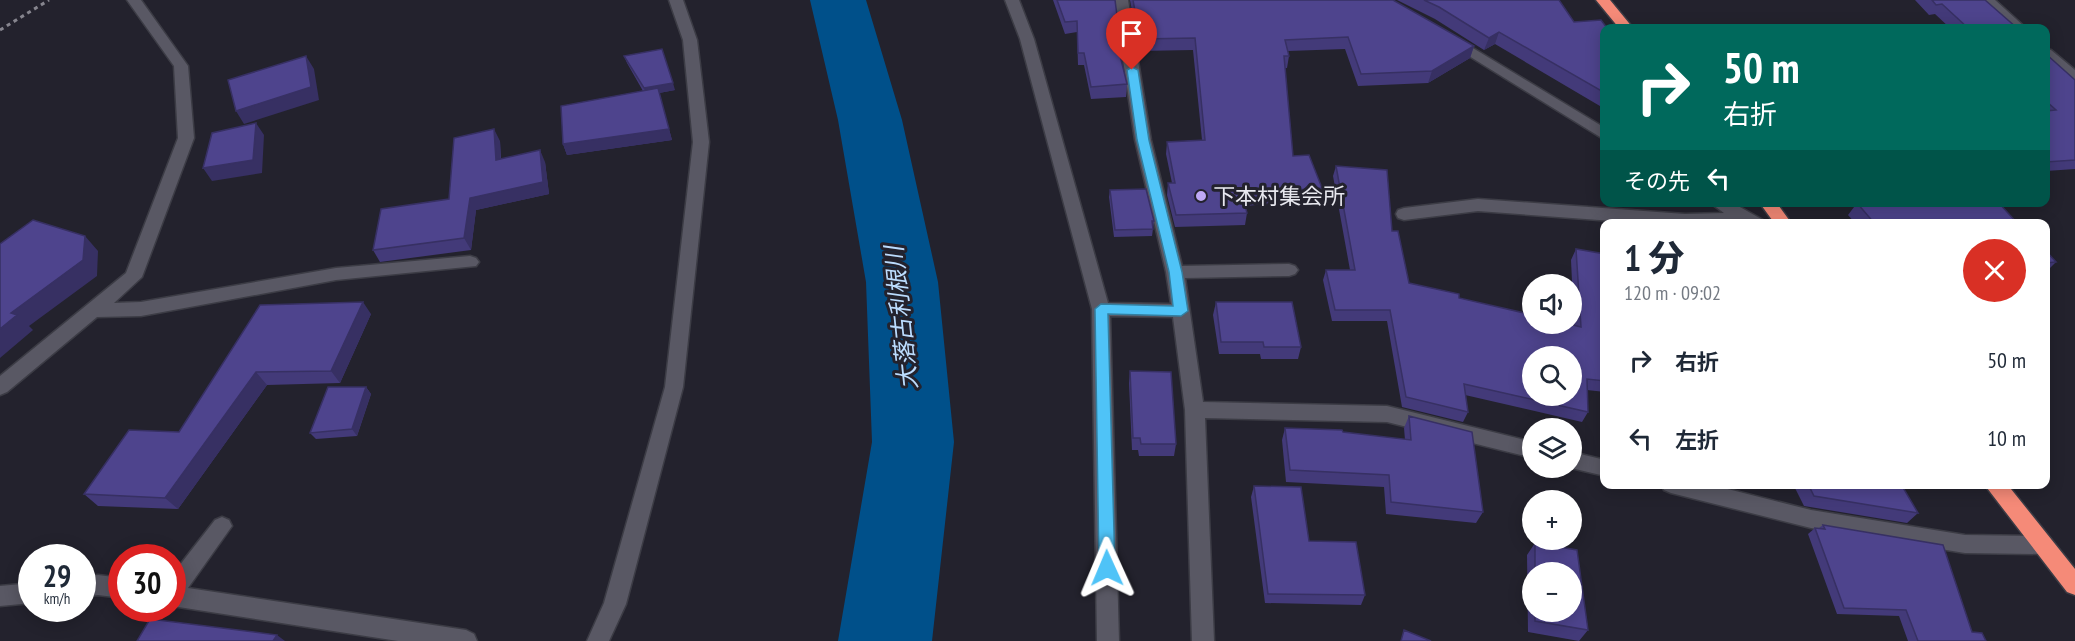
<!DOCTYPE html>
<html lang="ja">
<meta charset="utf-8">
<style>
:root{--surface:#fff;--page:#f6f6f7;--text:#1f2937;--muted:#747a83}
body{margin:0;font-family:"PT Sans Narrow","Noto Sans JP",sans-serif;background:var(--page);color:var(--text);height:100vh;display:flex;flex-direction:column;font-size:22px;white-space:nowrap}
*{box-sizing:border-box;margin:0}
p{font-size:20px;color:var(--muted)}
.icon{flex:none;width:33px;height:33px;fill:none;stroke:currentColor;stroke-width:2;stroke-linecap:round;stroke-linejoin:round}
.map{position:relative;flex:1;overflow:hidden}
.drawer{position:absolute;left:1600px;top:219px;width:450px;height:270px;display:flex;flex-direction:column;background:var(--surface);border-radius:12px;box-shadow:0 3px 15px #0003}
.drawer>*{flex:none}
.guide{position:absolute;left:1600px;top:24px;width:450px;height:183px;border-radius:12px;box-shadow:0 3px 15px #0003;background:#00695c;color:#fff;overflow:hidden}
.controls{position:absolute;left:1522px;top:274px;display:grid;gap:12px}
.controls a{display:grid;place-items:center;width:60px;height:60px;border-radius:50%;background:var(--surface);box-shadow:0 3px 15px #0003;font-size:30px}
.speed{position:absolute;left:18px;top:544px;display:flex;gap:12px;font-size:30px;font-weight:700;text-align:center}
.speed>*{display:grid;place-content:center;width:78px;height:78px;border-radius:50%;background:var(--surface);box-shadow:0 3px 15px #0003;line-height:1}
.speed small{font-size:15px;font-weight:400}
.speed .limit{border:9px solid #d22;background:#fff;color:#111}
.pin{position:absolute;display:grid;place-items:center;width:51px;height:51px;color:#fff;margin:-62px -26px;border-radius:50% 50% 50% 0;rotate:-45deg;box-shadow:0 0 6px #0007}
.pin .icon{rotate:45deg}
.me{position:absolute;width:66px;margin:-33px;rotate:359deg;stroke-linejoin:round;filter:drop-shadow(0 0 4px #0008)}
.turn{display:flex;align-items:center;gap:21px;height:126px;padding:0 24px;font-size:27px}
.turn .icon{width:78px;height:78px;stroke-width:2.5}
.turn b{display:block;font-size:42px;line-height:51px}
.then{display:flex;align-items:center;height:57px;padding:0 24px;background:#0003;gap:12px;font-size:22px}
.round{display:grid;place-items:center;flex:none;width:63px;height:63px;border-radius:32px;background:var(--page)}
.summary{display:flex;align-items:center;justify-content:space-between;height:102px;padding:0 24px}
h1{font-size:36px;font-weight:800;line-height:45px}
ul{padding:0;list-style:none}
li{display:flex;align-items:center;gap:18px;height:78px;padding:0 24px}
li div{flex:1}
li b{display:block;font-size:22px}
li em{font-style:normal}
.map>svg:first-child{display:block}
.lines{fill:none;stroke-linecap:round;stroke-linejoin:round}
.river{fill:#00508a;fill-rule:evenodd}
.minor-casing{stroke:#3c3c45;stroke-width:3}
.highway-casing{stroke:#3c3c45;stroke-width:3}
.path{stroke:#86858e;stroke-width:3;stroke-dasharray:4 4;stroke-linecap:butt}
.minor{fill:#595864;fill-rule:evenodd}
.highway{fill:#f58a78;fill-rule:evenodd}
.wall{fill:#433a79;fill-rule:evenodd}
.shaded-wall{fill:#373063}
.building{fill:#4e448d;stroke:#373063;stroke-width:1.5;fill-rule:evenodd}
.route{fill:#4fc3f7;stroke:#337fa1;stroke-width:1.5}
.poi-dot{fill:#bea9f5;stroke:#23222d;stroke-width:2}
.labels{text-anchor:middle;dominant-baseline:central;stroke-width:6;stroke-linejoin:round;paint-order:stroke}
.poi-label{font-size:22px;fill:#e8e8ef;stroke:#23222d;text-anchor:start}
.water-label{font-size:24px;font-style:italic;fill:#bbdcfe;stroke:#23222d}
</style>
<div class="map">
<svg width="2075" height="641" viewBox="0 0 2075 641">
<rect width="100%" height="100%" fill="#23222d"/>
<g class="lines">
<path class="river" d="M810,0H866L902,120L938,282L954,442L932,641H838L872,442L866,282L838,120Z"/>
<g class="minor-casing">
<path id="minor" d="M127,0H141L188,66L194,138L142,277L114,303L141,302L336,268L470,256L476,258L479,262L476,266L336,280L141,316L97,317L7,392L0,395V376L126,273L178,138L174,66Z
M669,0H683L697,40L709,142L683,387L626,604L609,641H587L604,603L665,387L693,142L683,40Z
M1005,0H1019L1034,39L1108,303L1171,304L1166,272L1135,140L1114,0H1128L1151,140L1182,266L1289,264L1295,266L1298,270L1295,274L1289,276L1185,278L1203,402L1387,406L1533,442V458L1387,422L1205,418L1214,641H1192L1185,410L1173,317L1110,316L1119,641H1097L1092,309L1020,39Z
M1980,0H1995L2026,28H2011Z
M1453,36L1605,128V140L1448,43L1446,40L1448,37Z
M2046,49L2051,50L2075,70V83L2070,81L2046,60Z
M1478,199L1685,214L1724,213L1709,202H1731L1763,220L1765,224H1654L1478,211L1404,220L1398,218L1396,214L1398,210L1404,208Z
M1572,452L1605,460V476L1571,468Z
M1661,484H1708L1811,510L1965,535L2043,536L2050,538L2054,545L2050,552L2043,554L1965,553L1811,528L1671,493L1664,490Z
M222,517L229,520L232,526L188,588L466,630L474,634L477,641H398L172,606V575L215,520Z
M98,575L122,578V598L98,595L82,597V577Z
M32,583V603L0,606V586Z"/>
</g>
<g class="highway-casing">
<path id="highway" d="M1596,0H1610L1633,28H1619Z
M1759,202H1776L1792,224H1775Z
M1984,484H2007L2075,569V595L2067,592Z"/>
</g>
<path class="path" d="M0,30L49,0"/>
<use href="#minor" class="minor"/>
<use href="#highway" class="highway"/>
</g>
<path class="wall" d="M1053,0H1115L1120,39L1119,51L1127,84L1126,97L1091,99L1084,65H1078L1077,32L1065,34Z
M1130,0H1393L1474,46L1470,58L1428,83L1358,86L1345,49L1288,51L1289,56L1287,68H1285L1293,156L1322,188L1319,200L1245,206L1247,213L1245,225L1175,227L1167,195L1168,183H1172L1166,154L1167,142L1202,140L1193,50L1139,51Z
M1397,0H1559L1574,22L1605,28V109L1495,44L1484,50L1435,19Z
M1915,0H1985L2017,28H1950L1935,14L1929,15Z
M2046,54L2075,80V169L2046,171Z
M624,56L675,90L659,93L672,140L567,155L563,144L643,91L627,63Z
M500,141L501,158L545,162L549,194L476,210L471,250L380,262L373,250L449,199Z
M1336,166L1392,231L1409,283L1459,298L1574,325L1571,260L1576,249L1605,254V392L1587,390L1588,412L1582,422L1465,395L1468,412L1463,422L1402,407L1387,321H1332L1323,280L1326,270H1350L1333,176Z
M1110,190L1154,221L1152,236L1114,237L1109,197Z
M1857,203L2018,224H1856L1848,215Z
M2046,251L2056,262L2046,272Z
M1216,302L1301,347L1298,359H1261L1260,354H1219L1213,315Z
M260,305L371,314L340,383L267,385L178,509L98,506L84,494L179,432Z
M1130,371L1176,444L1174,456H1139L1138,450H1132L1129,383Z
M366,387L371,394L357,436L316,439L310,433Z
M1409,416L1483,512L1476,523L1386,514L1384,487L1286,482L1282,440L1285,428L1343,432L1405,440L1404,428Z
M1793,484H1901L1918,513L1907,523L1804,506Z
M1254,486L1309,541L1365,595L1361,605L1265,603L1251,497Z
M1823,525L1972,632L1986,641H1908L1899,616L1837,614L1808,534L1815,528H1819Z
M1535,543L1577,550L1588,630L1579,641L1528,632L1527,555ZM1533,573H1572V612H1533Z"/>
<path class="shaded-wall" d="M1499,32L1495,44L1484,50L1489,38Z
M1474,46L1470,58L1428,83L1432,71Z
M306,56L314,69L319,100L244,124L236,111Z
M673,83L675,90L659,93L672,140L567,155L563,144L646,95L644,88Z
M256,123L264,135L262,173L212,181L203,168Z
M494,129L500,141L501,172L496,160Z
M540,150L545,162L549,194L476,210L471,250L464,238L470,198Z
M85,236L98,251L97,276L29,326L33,330L0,358V329L11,313Z
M363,302L371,314L340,383L331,371Z
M256,372L267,385L178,509L165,498Z
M366,387L371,394L357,436L352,429Z
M277,635L285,641H273Z"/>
<path class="building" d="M1057,0H1115L1120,39H1116L1127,84L1091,87L1084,53H1078L1077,21L1065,22Z
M1133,0H1393L1474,46L1432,71L1361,74L1348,37L1285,40L1289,56H1284L1293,156L1309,155L1322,188L1242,194L1247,213L1176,215L1168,183H1175L1167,142L1205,140L1195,38L1140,39Z
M1424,0H1559L1574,22L1601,20L1607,28H1605V93L1499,32L1489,38L1439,7Z
M1932,0H1985L2017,28H1968L1942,4L1936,5Z
M662,49L673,83L644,88L624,56Z
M2046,54L2075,80V160L2046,162V111L2056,110L2046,101Z
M306,56L311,87L236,111L228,80Z
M658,88L669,129L563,144L561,106Z
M256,123L253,160L203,168L212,133Z
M494,129L496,160L540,150L543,182L470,198L464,238L373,250L381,209L449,199L454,138Z
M1336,166L1387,170L1392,231H1398L1409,283L1459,294V298L1533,315V324H1569L1581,327L1576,249L1605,254V381L1587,379L1588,412L1464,384L1468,412L1406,397L1390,310H1335L1326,270H1355ZM1533,357H1572V396H1533Z
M1146,189L1154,221H1152L1153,229L1115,230L1110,190Z
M1998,202L2018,224H1875L1857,203Z
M33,220L85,236L83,260L11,313L17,315L0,329V244Z
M2046,251L2056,262L2046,263Z
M363,302L331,371L256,372L165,498L84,494L129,430L179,432L260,305Z
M1216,302H1292L1301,347H1264L1263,342H1221Z
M1130,371L1171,372L1176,444H1141L1140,438H1133Z
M328,387H366L352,429L310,433Z
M1409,416L1472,432L1483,512L1391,502L1389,475L1290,470L1285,428L1342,430L1343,432L1411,440Z
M1808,484H1901L1918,513L1814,496Z
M1254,486L1301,487L1309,541L1356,542L1365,595L1268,594Z
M1823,525L1943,545L1972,632L1982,633L1986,641H1918L1906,610L1844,608L1815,528L1825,529Z
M1535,543L1577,550L1588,630L1535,621V612H1572V573H1535Z
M150,619L277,635L273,641H137Z
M1404,630L1431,641H1401Z"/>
<path class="route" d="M1132,67L1138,70L1149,140L1182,272L1188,311L1181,316L1108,314L1115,568L1113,574L1107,576L1101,574L1099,568L1095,309L1101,304L1173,306L1169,272L1137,140L1127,70Z"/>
<circle class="poi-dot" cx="1201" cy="196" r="6"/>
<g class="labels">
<g class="poi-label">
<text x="1213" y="196">下本村集会所</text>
</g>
<g class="water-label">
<text transform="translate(901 318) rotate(-96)">大落古利根川</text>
</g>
</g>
</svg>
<div class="controls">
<a><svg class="icon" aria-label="sound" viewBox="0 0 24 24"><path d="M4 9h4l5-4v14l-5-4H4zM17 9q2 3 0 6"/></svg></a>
<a><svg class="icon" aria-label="search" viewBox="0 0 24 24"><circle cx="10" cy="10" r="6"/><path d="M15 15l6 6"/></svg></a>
<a><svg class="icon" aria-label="layers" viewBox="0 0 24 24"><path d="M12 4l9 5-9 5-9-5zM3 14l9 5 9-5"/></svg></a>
<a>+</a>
<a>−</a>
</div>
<div class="speed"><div>29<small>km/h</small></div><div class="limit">30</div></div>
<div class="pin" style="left:1132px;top:70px;background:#d93025"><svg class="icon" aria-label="arrive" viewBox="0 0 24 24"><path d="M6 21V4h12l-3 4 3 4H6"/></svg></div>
<svg class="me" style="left:1107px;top:568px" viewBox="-20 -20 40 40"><path d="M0-17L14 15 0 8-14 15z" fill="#4fc3f7" stroke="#fff" stroke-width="4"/></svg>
<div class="guide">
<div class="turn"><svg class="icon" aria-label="right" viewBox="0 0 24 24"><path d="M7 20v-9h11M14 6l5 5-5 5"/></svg><div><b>50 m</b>右折</div></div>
<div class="then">その先<svg class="icon" aria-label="left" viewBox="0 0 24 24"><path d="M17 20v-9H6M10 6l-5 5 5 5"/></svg></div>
</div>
<section class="drawer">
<div class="summary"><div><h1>1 分</h1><p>120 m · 09:02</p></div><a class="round" style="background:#d93025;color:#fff"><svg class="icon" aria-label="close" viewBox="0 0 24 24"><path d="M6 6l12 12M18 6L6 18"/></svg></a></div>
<ul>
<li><svg class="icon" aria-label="right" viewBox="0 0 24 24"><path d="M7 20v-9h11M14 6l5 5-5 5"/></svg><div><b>右折</b></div><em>50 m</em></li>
<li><svg class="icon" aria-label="left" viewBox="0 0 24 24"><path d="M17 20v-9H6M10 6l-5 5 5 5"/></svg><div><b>左折</b></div><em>10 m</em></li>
</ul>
</section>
</div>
